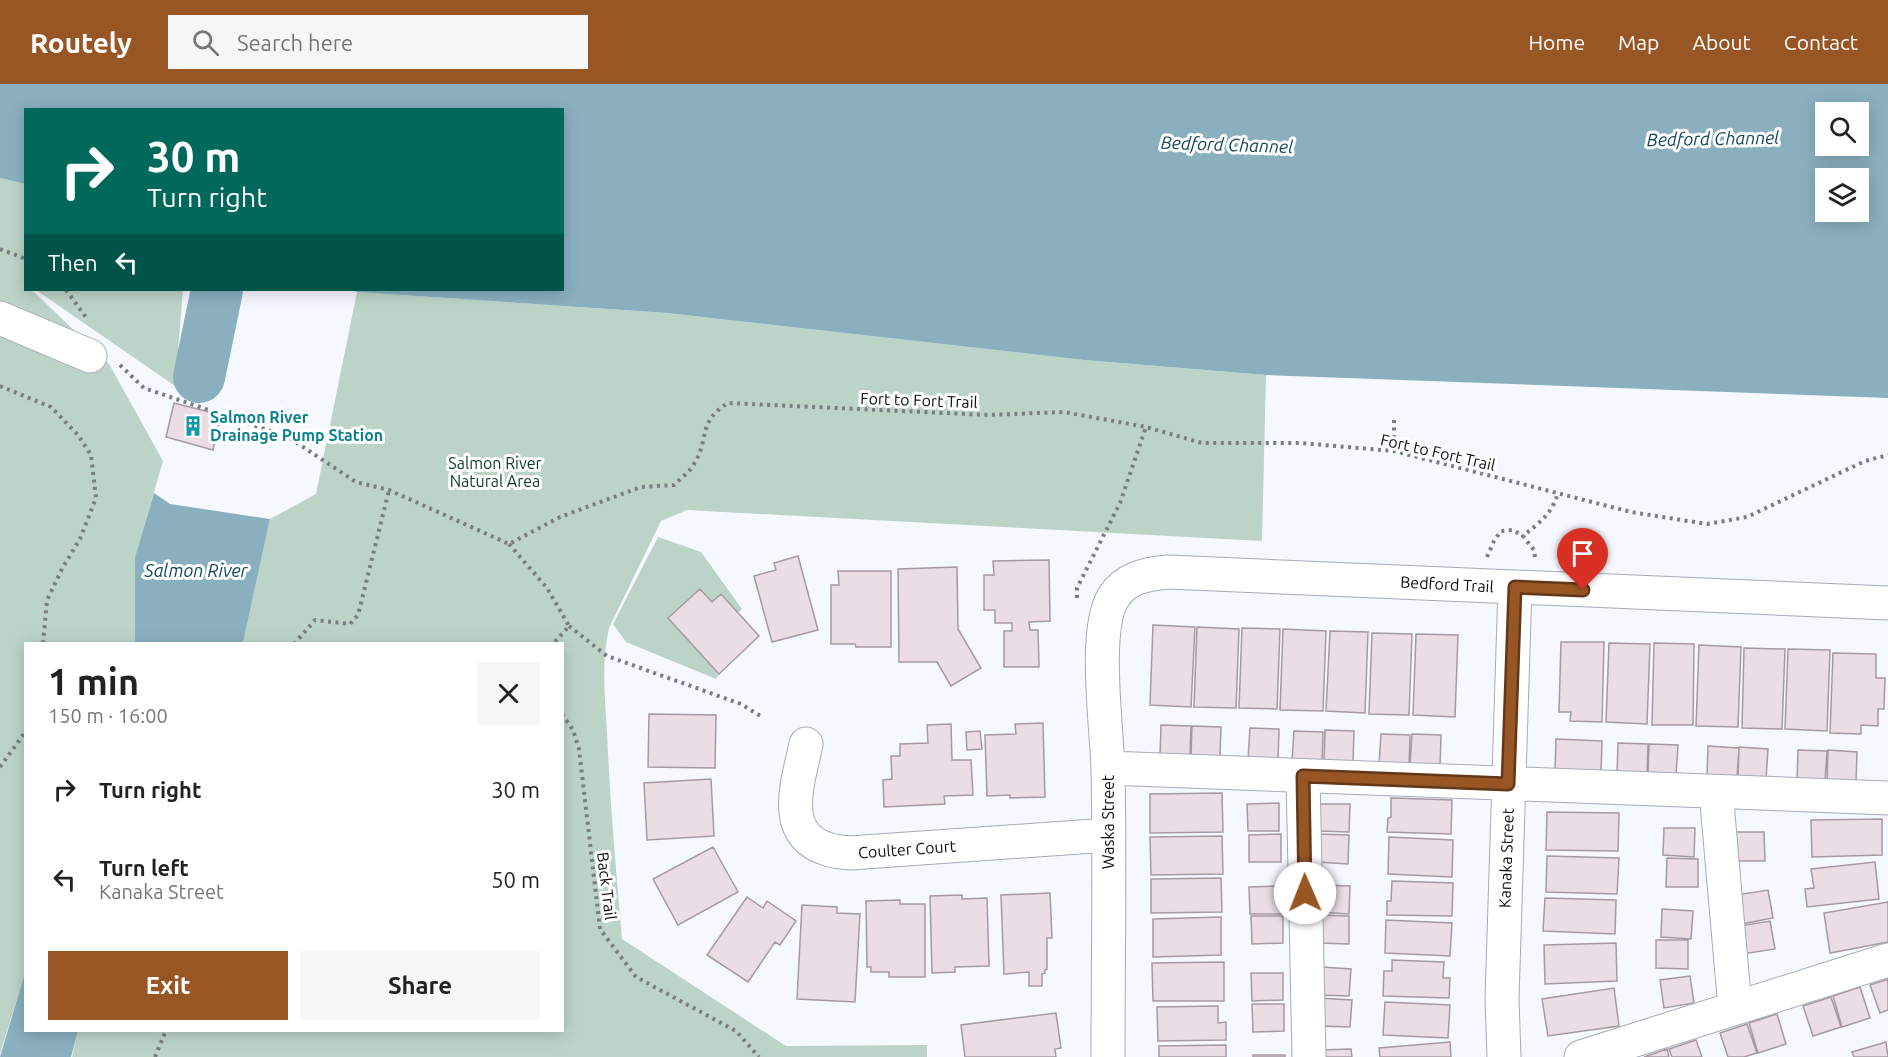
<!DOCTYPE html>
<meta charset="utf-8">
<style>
:root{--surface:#fff;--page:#f6f6f6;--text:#222;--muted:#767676;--accent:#995625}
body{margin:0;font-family:Ubuntu,sans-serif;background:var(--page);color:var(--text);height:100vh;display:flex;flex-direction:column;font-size:22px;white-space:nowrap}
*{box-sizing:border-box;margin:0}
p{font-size:20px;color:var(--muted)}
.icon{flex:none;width:33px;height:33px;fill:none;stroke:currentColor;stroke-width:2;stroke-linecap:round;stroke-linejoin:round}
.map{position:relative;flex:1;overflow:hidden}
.sheet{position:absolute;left:24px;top:558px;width:540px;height:390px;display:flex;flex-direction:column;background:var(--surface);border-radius:0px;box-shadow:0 3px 15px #0003}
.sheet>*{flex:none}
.banner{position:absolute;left:24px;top:24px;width:540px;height:183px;border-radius:0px;box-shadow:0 3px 15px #0003;background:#00695c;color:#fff;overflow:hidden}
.fabs{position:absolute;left:1815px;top:18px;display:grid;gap:12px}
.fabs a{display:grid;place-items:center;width:54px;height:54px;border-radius:0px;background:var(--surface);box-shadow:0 3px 15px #0003;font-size:30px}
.pin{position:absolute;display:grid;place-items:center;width:51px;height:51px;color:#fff;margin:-62px -26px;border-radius:50% 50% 50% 0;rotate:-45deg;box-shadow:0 0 6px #0007}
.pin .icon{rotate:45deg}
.me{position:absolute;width:66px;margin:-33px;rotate:359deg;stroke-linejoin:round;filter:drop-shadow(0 0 4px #0008)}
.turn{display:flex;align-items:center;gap:21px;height:126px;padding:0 24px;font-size:27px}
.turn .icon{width:78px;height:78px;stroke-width:2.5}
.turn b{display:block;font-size:42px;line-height:51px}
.then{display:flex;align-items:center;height:57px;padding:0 24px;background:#0003;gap:12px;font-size:22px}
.round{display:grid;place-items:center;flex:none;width:63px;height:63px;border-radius:0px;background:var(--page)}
.overview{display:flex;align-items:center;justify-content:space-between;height:102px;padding:0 24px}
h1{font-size:36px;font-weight:700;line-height:45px}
.button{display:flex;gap:12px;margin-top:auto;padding:12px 24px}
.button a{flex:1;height:69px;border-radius:0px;background:var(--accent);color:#fff;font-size:24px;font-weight:700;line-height:69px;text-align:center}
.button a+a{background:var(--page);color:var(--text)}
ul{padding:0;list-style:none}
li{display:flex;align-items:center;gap:18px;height:90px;padding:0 24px}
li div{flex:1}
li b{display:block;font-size:22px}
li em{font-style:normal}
header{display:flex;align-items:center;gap:36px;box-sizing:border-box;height:84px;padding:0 30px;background:var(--accent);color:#fff}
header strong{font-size:28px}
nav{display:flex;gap:33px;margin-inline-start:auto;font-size:21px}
.search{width:420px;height:54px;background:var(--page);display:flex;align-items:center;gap:15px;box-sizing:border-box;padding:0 21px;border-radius:0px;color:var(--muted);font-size:22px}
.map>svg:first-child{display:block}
.green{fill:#bcd4c8}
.water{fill:#8ab0c0;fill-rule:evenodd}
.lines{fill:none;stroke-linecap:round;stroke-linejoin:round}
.river{stroke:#8ab0c0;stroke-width:52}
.building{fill:#eadde4;stroke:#a69aa0;stroke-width:1.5}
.minor-casing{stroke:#a5abb6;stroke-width:35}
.path{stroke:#7a7d82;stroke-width:4;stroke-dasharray:3 4.5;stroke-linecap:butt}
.minor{stroke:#fff;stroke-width:33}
.route-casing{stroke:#633818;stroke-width:15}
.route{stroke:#995625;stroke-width:10}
.labels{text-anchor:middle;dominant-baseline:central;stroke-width:6;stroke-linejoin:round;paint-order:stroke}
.street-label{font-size:16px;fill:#0c0e12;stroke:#fff}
.culture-label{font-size:16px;font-weight:bold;fill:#0d838f;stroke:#fff;text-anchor:start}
.park-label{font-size:16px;fill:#083b28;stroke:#fff}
.water-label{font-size:18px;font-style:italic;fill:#13485a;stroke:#fff}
</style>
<header>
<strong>Routely</strong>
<div class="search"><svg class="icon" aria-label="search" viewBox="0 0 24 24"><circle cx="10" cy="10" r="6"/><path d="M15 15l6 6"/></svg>Search here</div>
<nav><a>Home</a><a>Map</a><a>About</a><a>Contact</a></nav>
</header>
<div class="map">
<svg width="1888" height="973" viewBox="0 0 1888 973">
<rect width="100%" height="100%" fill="#f5f8ff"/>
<path class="green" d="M0,94L25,100L26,206H32L109,280L163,377L135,473V559L26,560L25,888L0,970Z
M36,206H183L175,302Z
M357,208L667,229L1084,276L1266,291L1262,457L687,426L661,437L609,544C601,579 605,614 607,649C610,718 616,787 622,855L786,962L927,961V973H72L78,947L562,946V560L243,559L270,435L316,410Z
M658,453L701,468L742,525L738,529L721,510L712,518L700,505L668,534L719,590L716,595L626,558L613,540Z"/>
<path class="water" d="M0,0H1888V314L1266,291L1084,276L667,229L357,208L353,206H562V26H26L25,100L0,94ZM1826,28H1858V62H1826ZM1826,94H1858V128H1826Z
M154,409L170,420L270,435L243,559H135V473Z
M25,888L26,946L78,947L71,973H0Z"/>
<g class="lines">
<path class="river" d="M199,293L217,206"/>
</g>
<path class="building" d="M174,319L221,331L213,366L166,353Z
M798,472L818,546L772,558L754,492L776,486L774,479Z
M1049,476L1050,537L1029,538L1030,546H1038L1039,583H1004V547H1012V539H995V526H984V491H994L993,477Z
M957,483L958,545L981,584L951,602L937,578H899L898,485Z
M838,487H891V563H856L855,560H831V501H839Z
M700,505L712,518L721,510L759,552L719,590L668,534Z
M1153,541L1195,543L1191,623L1150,621Z
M1197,543L1239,545L1236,624L1194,623Z
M1242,544L1280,545L1277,625L1239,624Z
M1283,545L1326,547L1323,627L1280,626Z
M1330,547L1368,548L1365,629L1326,627Z
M1372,549L1412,550L1409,631L1369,630Z
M1416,550L1458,551L1455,633L1413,631Z
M1561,558H1604L1602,638L1570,637L1571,628H1559Z
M1609,559L1650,560L1647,640L1606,638Z
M1654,559L1694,560L1693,641H1652Z
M1699,561L1741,563L1738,643L1696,642Z
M1744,564L1785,565L1782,645L1742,644Z
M1788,565L1830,566L1827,647L1785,645Z
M1833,569L1876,570V594H1885L1884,625H1878V642L1861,641V650L1830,649Z
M649,630L716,631L715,684L648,683Z
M1043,639L1045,713L1010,714V711L987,712L985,651L1016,650L1015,640Z
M951,640L952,676H971L973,711L944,712L945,720L884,723L883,696L892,695L891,672H900V660L928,659L927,641Z
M1161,641L1191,642L1190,672H1160Z
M1192,642L1221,643L1220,673H1191Z
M1250,644L1279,645L1278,675H1248Z
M1325,646L1354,647L1353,678H1324Z
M980,647L982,665L967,666L966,648Z
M1294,647L1323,648L1322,679L1292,678Z
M1381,650L1410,651L1409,682L1379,681Z
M1412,650L1441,651L1440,682L1410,681Z
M1556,655L1602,657L1601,688L1555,687Z
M1618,659L1648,660L1647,691L1617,690Z
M1649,660L1678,661L1676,691L1648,690Z
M1708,662L1739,664L1737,694L1707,693Z
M1739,663L1768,665L1766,696L1738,694Z
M1798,666L1827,667L1825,697L1797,696Z
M1828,666L1857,668L1856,698L1827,697Z
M711,695L714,752L647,756L644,699Z
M1222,709L1223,748L1150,749V710Z
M1391,714L1452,716L1451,750L1387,748L1388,734L1391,733Z
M1279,719V747H1248L1247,720Z
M1318,720H1350L1349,748L1318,747Z
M1547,728L1619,729L1618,767L1546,766Z
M1882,735V771L1812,773L1811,736Z
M1664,744H1695L1694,773L1663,771Z
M1733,748H1764L1765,777H1734Z
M1281,750V778H1249V751Z
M1317,750L1349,751L1348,780L1316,778Z
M1222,752L1223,790L1151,791L1150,753Z
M1389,753L1453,756L1452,793L1388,790Z
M713,763L738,808L678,841L653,795Z
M1547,772L1619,774L1617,810L1546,808Z
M1667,774L1698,775V803H1666Z
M1875,778L1879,815L1807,823L1805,805L1814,804L1811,785Z
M1221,794L1222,828L1151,829V795Z
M1392,797L1453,799L1452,832L1387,831V817H1391Z
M1318,801L1350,802L1349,830L1317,828Z
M1281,802L1282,830H1250L1249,803Z
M1768,806L1773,834L1741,840L1736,811Z
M1050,809L1052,854H1047V885L1045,886V889L1042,890V902H1029V888L1004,890L1001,811Z
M962,811V815L987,814L989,882L955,883V888L932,889L930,812Z
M747,813L763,824L767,817L796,837L780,861L775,858L748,898L707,871Z
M1545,814L1616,816L1615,850L1543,847Z
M900,816V820H925V893H889V888H871V883H867L866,817Z
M1888,818V858L1830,869L1824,829Z
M802,821L837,823V829L860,830L855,918L797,915Z
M1662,825L1693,827L1691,855L1661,853Z
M1319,831L1349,832V860L1317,859Z
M1251,832H1283V859L1252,860Z
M1221,833V871L1153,873V835Z
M1386,836L1452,839L1450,872L1385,869Z
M1770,837L1775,865L1743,870L1739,842Z
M1656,856H1688V885L1656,884Z
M1616,859L1617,897L1545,900L1544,861Z
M1392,876L1444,878L1443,894H1450L1449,914L1383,912L1384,887H1392Z
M1224,878V917H1153L1152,879Z
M1321,883L1351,885L1349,912L1319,911Z
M1251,889H1283V916L1252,917Z
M1690,892L1694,919L1664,924L1660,896Z
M1888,895V926L1880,929L1870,901Z
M1860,903L1870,934L1842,943L1833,912Z
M1614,904L1619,942L1548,952L1542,915Z
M1831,913L1841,943L1813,952L1803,922Z
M1319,914L1352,916L1350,943L1318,942Z
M1385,918L1450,921L1448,954L1383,951Z
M1252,920H1284V947L1253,948Z
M1218,922V939L1226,938V956L1158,957L1157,923Z
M1056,929L1061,964L1055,965L1056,973H965L961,941Z
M1777,930L1786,960L1758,969L1749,939Z
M1747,940L1757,969L1744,973H1728L1720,949Z
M1696,956L1702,973H1672L1669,965Z
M1450,958L1451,973H1380L1379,964Z
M1886,958L1888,973H1854L1852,968Z
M1226,961V973H1159V962Z
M1351,965L1352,973H1320V966Z
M1667,965L1669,973H1644Z
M1253,971H1285V973H1253Z"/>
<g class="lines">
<g class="minor-casing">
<path id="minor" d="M0,234L90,272
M806,660C799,696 778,749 827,765C834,768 842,768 850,769L1108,751
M1108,684L1888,714
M1303,692L1309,973
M1716,708L1735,924
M1108,973C1108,877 1110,781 1108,686C1107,644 1093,547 1113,514C1125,494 1146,490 1168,488L1888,519
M1504,973L1502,915L1515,503
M1581,973L1888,876"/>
</g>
<path class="path" d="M0,165L26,175
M66,206L88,236
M120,281L144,304L288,353L356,398L389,406L509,460L560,433L641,403L674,401C681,394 690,388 694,380C710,354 697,338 728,319L988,331L1064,328L1146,343L1202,359H1300L1394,367L1631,428L1707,440L1747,433L1865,377L1888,371
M0,302L51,323L78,351L91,371L96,414L80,455L63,483L47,516L43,560
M1394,336V367
M509,460L547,504L569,542L553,560
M1487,473L1494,457L1501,447L1513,446L1523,452
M1535,473L1534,466L1523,452C1539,439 1552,430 1558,409
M1077,514V504L1120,419L1146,343
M569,542L607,572L741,620L762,633
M294,560L315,536L350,540L358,531L389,406
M562,630L573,646L579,665L600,845L636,893L736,947L759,973
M0,683L26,647
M155,973L166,946"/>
<use href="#minor" class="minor"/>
</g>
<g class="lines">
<g class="route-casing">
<path id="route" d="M1305,809L1303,692L1508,700L1515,503L1583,506"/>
</g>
<use href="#route" class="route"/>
</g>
<defs>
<g id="building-bare" transform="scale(1.62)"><path d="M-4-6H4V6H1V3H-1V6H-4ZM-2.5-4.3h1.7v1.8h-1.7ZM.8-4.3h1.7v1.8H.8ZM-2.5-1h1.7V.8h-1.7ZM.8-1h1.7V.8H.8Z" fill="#0f9aa8" stroke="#fff" stroke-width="2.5" paint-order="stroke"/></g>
</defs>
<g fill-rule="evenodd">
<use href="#building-bare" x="193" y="342"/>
</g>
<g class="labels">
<g class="street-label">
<text transform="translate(919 316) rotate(2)">Fort to Fort Trail</text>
<text transform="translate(1438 368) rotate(13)">Fort to Fort Trail</text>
<text transform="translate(1447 500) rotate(3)">Bedford Trail</text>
<text transform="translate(1108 738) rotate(-90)">Waska Street</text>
<text transform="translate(907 765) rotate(-4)">Coulter Court</text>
<text transform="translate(1506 774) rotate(-88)">Kanaka Street</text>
<text transform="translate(607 802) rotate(83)">Back Trail</text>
</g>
<g class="culture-label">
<text x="210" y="333">Salmon River<tspan x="210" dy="18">Drainage Pump Station</tspan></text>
</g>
<g class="park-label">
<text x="495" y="379">Salmon River<tspan x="495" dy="18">Natural Area</tspan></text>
</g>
<g class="water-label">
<text transform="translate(1713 54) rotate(-1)">Bedford Channel</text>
<text transform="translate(1227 60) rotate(2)">Bedford Channel</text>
<text x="196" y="486">Salmon River</text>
</g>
</g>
</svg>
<div class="fabs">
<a><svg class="icon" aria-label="search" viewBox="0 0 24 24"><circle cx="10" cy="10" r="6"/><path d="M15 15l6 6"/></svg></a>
<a><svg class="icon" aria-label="layers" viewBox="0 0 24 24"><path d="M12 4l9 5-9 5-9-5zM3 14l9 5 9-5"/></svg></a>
</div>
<div class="pin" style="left:1583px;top:506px;background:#d93025"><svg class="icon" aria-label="arrive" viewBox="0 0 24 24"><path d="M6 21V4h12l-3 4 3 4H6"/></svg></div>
<svg class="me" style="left:1305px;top:809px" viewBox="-20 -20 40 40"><circle r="19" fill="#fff"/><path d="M0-13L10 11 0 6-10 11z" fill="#995625"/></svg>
<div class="banner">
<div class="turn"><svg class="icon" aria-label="right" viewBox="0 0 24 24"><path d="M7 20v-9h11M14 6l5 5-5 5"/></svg><div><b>30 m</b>Turn right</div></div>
<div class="then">Then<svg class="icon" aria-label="left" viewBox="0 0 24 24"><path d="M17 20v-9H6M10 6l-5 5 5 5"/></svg></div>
</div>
<section class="sheet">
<div class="overview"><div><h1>1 min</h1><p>150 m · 16:00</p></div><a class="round"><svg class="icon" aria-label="close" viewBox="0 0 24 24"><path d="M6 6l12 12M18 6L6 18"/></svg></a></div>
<ul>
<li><svg class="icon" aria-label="right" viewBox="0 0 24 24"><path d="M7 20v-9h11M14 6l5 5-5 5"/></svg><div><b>Turn right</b></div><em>30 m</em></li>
<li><svg class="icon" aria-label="left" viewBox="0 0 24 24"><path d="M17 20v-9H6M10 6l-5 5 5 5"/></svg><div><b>Turn left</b><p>Kanaka Street</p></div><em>50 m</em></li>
</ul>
<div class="button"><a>Exit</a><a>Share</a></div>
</section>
</div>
